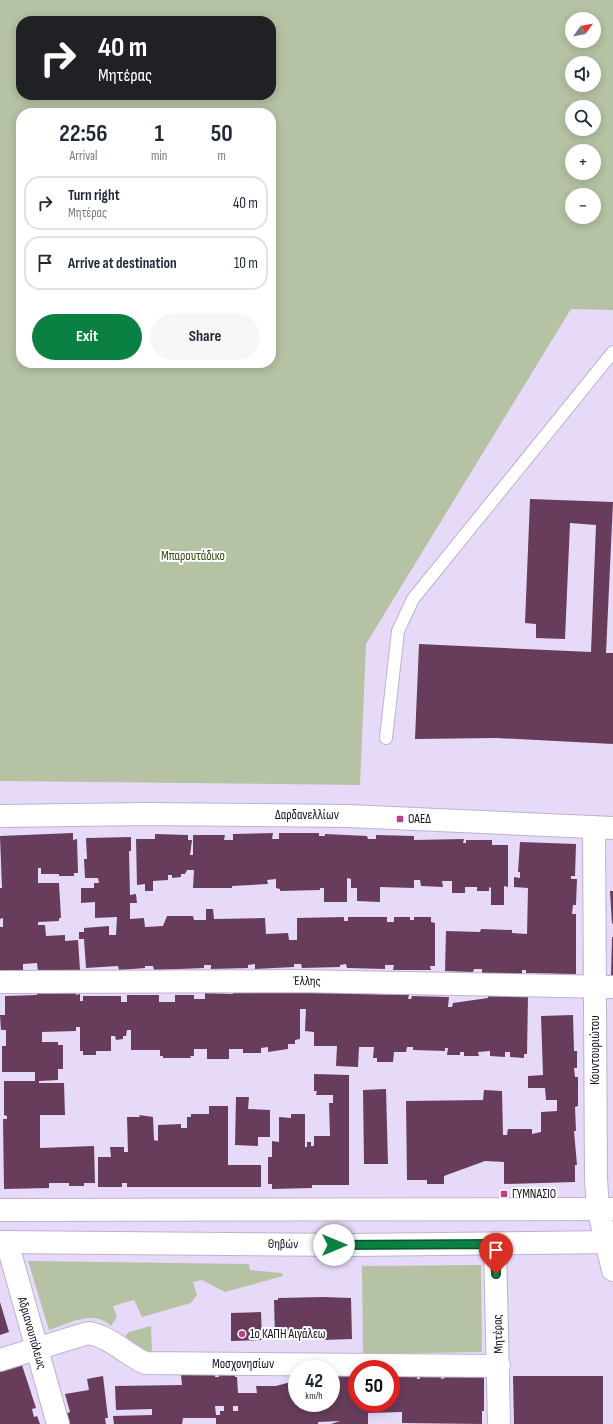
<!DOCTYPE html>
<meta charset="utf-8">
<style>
:root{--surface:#fff;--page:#f6f6f7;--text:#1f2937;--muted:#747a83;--line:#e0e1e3;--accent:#0b8043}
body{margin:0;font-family:"Sofia Sans Condensed",sans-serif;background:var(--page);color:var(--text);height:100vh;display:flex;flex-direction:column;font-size:15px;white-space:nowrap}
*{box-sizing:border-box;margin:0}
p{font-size:13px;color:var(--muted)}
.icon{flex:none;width:22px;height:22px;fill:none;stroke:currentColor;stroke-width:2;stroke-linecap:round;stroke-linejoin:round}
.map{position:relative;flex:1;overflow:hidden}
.panel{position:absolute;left:16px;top:108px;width:260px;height:260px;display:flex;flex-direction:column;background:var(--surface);border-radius:16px;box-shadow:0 2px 10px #0003}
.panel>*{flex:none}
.top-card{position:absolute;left:16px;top:16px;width:260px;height:84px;border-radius:16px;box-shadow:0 2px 10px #0003;background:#202124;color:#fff;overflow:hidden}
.needle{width:26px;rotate:57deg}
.fabs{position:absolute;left:565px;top:12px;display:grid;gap:8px}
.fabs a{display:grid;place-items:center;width:36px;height:36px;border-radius:50%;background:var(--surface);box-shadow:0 2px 10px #0003;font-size:20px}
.speed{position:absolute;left:288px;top:1360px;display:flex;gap:8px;font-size:20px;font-weight:700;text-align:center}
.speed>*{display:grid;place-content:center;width:52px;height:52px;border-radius:50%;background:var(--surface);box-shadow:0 2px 10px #0003;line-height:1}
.speed small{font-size:10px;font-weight:400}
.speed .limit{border:6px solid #d22;background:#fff;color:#111}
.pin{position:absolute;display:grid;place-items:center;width:34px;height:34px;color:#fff;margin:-41px -17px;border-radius:50% 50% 50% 0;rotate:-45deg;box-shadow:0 0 4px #0007}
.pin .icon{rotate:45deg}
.me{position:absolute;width:44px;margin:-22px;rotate:90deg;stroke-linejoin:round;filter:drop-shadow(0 0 3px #0008)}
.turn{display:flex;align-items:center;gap:14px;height:84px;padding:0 16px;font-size:18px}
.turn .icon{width:52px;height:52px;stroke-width:2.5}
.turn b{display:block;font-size:28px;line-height:34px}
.eta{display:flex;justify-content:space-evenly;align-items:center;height:68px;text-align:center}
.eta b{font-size:24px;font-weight:700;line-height:28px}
.action{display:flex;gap:8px;margin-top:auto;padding:8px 16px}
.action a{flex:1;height:46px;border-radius:24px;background:var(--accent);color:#fff;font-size:16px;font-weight:700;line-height:46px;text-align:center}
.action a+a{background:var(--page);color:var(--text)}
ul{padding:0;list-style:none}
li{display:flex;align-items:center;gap:12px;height:54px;margin:0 8px 6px;padding:0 8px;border:2px solid var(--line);border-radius:16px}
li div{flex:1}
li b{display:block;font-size:15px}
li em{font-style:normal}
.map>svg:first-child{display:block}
.green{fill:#b5c3a4;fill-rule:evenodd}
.building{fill:#683d5c;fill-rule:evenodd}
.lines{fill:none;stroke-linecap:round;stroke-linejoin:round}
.service-casing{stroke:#beb1ce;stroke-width:14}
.minor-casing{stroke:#beb1ce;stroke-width:24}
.secondary-casing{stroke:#beb1ce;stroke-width:24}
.service{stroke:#fff;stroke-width:12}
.minor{stroke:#fff;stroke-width:22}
.secondary{stroke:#fff;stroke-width:22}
.route-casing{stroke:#07532c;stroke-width:10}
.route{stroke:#0b8043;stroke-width:7}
.poi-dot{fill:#bd3e8c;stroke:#fff;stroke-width:1.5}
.labels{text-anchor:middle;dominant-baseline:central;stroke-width:4;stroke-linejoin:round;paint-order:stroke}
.park-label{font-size:13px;fill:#354a12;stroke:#fff}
.street-label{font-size:13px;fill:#16121c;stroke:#fff}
.poi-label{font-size:13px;fill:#16121c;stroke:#fff;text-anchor:start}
</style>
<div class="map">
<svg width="613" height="1424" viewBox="0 0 613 1424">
<rect width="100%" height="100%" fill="#e7daf8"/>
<path class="green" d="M0,0H613V310L571,309L366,644L360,785L0,781ZM572,19H594V41H572ZM21,21H271V95H21ZM572,63H594V85H572ZM572,107H594V129H572ZM21,113H271V363H21ZM572,151H594V173H572ZM572,195H594V217H572Z
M28,1261L249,1264L250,1270L282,1273L283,1276L225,1292L202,1280L193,1282L197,1295L191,1303L142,1317L134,1300L113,1306L117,1317L111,1326C93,1309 70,1323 49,1330Z
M481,1265L482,1352L363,1354L362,1266Z
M151,1326L152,1352L138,1350L125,1336L129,1332Z"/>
<path class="building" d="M530,499L613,502L606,653H613V744L496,738L415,739L419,644L591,652L596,525L570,523L565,639L536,638V624L525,623Z
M73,833V840L77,839L78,873H74V876H59V874H41V868H38V883H59L61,918H59V921L38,922V925H45L46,936L65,935V941L78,940L80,970L38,972L37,963L23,964V971L0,972V927H3V918L0,919V888H2L0,836Z
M273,833L272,839H279V833H319V836H325V834L367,836L368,839H376V835L414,836V840L464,839L463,843H466V840H492V845H508V887L504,886V905H491V888L489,887V891H477V887H465V893H452V881H442L443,887L421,886L420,880H414V888L380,887V902L357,901V888H351V879L347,878V902H324V888H320V890L280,891V889L276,888V879L267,880L268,884L232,886V888H193L194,870H187L185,874H181V877L172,878V875H168V880L153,881V891H145V884L137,885L136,839H155V834L188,835V840H192L190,855H193V835H225L224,840H233V834Z
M131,837V851H129L130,895L136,894L137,903H130V919L144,918L145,927L163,926L167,916H193L194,920H206V909H213L214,919L265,918L266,934L288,933L289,940H297V918L344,917V921H348V917H387V922H394V917H410V920H414V917H431V922L435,923V966H430L431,970H393L394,965H385V969L347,968L346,964L340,965V967L302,968L301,964H294V967L255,969V964L248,965V968L211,969V965H204V968L154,970L153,966H145V968L119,970L118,966L86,968L84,939H79V932H84V928L109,926V935H116L117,917L95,918V902L81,903V888H94V883H99L98,878H85L84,859H87L86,838Z
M520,842L576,844L575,876H571V879H577L576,905H573L572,914H576V974L526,973V970H522V974L482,973V969H474L473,972L445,971L446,931L480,932L481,929L512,930V933L527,934L528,888L514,887V877L520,878V872H518Z
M610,891H613V923L612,924Z
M612,937H613V976H611Z
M297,989V992H300V990L341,993V990L371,991L372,994L409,995L408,999H411L412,996L449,997L448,1007H452L453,1003L488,998V995L528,996L527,1054H524V1058L510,1057V1052H505V1057L490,1056V1051L478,1052L479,1056H464V1052H460V1055H447L448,1048H445V1051L413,1050V1047H407L406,1052H394L393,1062H377V1058H373L374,1047H359L358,1067L336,1066L337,1046H314V1032L305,1031L306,1009H300V1039L295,1040V1044H288V1049L268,1052V1047L261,1048V1053H243V1049H229V1059H207V1049H194V1056H190L191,1058H163V1056H160V1050H131V1030H127L126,1036H123V1039L116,1040L115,1036H111V1051H96V1055H83V1051H80V1027H76V1031L42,1032V1042H58V1045H63V1069H58V1080L39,1081V1083H64L65,1115H40V1148L94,1146L95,1183H84V1186H69V1183H49V1188L4,1189L3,1119H7V1116L4,1115V1081H35V1072H2V1046H6V1030H1L0,1015H5V996L37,995V992L76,991V995L80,994V1001H83V996H121V1002H127V995H159V1002H175V995H194V999H205V993L233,994L232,990H258L259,993H267V990Z
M573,1015L574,1051H577V1068H574L575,1077H578V1106L575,1107L576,1131H574L577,1165H575V1182L504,1184V1162L485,1161L444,1176V1184H427V1180H407L406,1101L483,1100L484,1090L502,1091L503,1135H507L508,1129H532V1134L541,1132V1112L557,1111V1100H546L545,1088H528V1076L543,1075L541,1016Z
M314,1074L349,1075V1185H312V1188L272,1189V1184H268V1157H272V1141L279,1142V1117L291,1118V1114H305V1147H307V1142H311V1146H314V1136H330L329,1103H333V1095H316L317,1091H314Z
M386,1089L388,1164H364L363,1090Z
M236,1097H249L248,1109L270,1110V1137H258V1146L235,1145Z
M209,1106H228V1165H261V1187H127V1183H122V1187H98V1157H111L110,1147H124V1152H128L127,1117H140L139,1115L153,1117L154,1140L158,1141V1125L181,1124V1128H187V1117H191V1114H209Z
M323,1297L351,1298L352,1339L323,1340V1337L275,1339L274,1300H278V1298Z
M0,1302L9,1332L0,1335Z
M261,1312L262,1340L231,1341V1313Z
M21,1362L36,1408L32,1409L34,1417L37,1416L40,1424H0V1369Z
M484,1372V1411H482V1424L402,1423V1412L368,1413V1424H331L340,1421L318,1422V1424H216V1418H183L182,1424H114L113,1416L152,1415V1409L116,1410L115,1386L182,1385L181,1375L215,1374V1377H219V1374H235V1377H237L238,1393H257L256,1386H276L287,1383L297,1384V1403H331V1374H336V1378L338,1377V1375L357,1374V1403H391V1377L417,1376V1379H420L419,1375H441V1379L445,1378V1375ZM215,1406H224V1411H220V1415H216ZM233,1406H238V1411H233Z
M103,1376L108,1418H105L106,1424H70L67,1413L70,1412L65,1394L89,1390L87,1379Z
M513,1376H603V1424H514Z"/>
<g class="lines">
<g class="service-casing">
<path id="service" d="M386,738L398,631L413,599L613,352"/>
</g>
<g class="minor-casing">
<path id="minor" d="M0,816L146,814L348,816L613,828
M594,827L596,1179L598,1208L613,1270
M0,982L295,981L613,987
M7,1242L58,1424
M495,1244L499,1424
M0,1360L88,1333C109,1336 126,1354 145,1363L499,1366"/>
</g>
<g class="secondary-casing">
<path id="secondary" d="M0,1210L613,1209
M0,1242L350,1245L613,1242"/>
</g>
<use href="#service" class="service"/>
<use href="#minor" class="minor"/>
<use href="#secondary" class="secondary"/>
</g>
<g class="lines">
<g class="route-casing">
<path id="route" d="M334,1245L495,1244L496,1274"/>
</g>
<use href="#route" class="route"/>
</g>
<g class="poi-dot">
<rect x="396" y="815" width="8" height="8" rx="2"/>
<rect x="500" y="1190" width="8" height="8" rx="2"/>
<circle cx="242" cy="1334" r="4"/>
</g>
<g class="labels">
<g class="park-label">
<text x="193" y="556">Μπαρουτάδικο</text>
</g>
<g class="street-label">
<text x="307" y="815">Δαρδανελλίων</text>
<text transform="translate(307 981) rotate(1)">Έλλης</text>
<text transform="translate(595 1050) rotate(-90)">Κουντουριώτου</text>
<text transform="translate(283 1244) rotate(1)">Θηβών</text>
<text transform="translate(32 1333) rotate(74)">Αδριανουπόλεως</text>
<text transform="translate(498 1334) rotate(-92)">Μητέρας</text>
<text x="243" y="1364">Μοσχονησίων</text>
</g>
<g class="poi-label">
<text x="408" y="819">ΟΑΕΔ</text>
<text x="512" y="1194">ΓΥΜΝΑΣΙΟ</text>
<text x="250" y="1334">1ο ΚΑΠΗ Αιγάλεω</text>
</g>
</g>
</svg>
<div class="fabs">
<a><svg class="needle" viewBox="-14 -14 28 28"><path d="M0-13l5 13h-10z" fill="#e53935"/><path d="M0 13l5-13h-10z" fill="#747a83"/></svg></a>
<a><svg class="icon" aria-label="sound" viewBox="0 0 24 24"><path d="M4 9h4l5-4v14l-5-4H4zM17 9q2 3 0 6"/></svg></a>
<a><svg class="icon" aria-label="search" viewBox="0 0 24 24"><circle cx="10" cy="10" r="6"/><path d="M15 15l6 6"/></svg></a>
<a>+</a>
<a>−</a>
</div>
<div class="speed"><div>42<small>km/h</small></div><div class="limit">50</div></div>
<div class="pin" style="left:496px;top:1274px;background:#d93025"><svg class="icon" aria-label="arrive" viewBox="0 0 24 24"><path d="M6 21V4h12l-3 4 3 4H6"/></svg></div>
<svg class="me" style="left:334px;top:1245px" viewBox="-20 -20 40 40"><circle r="19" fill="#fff"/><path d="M0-13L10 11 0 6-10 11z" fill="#0b8043"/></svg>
<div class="top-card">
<div class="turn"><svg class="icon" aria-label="right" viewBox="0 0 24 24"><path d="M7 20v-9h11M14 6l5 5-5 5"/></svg><div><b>40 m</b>Μητέρας</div></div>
</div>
<section class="panel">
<div class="eta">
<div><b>22:56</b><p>Arrival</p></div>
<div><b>1</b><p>min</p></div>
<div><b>50</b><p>m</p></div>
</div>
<ul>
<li><svg class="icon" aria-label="right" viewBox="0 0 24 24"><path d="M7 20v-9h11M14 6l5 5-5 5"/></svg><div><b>Turn right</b><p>Μητέρας</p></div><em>40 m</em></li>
<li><svg class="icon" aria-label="arrive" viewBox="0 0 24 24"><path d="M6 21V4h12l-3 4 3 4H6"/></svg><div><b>Arrive at destination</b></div><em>10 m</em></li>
</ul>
<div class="action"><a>Exit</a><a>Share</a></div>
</section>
</div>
